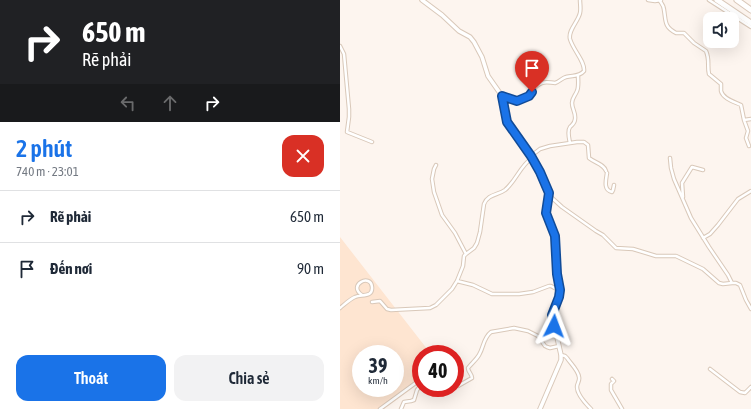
<!DOCTYPE html>
<html lang="vi">
<meta charset="utf-8">
<style>
:root{--surface:#fff;--page:#f2f2f3;--text:#1f2937;--muted:#747a83;--line:#e0e1e3;--accent:#1a73e8}
body{margin:0;font-family:"Asap Condensed",sans-serif;background:var(--page);color:var(--text);height:100vh;display:flex;flex-direction:column;font-size:15px;white-space:nowrap}
*{box-sizing:border-box;margin:0}
p{font-size:13px;color:var(--muted)}
.icon{flex:none;width:22px;height:22px;fill:none;stroke:currentColor;stroke-width:2;stroke-linecap:round;stroke-linejoin:round}
.map{position:relative;flex:1;overflow:hidden}
.drawer{display:flex;flex-direction:column;background:var(--surface);width:340px}
.drawer>*{flex:none}
.top-card{background:#202124;color:#fff;overflow:hidden}
.controls{position:absolute;left:363px;top:12px;display:grid;gap:8px}
.controls a{display:grid;place-items:center;width:36px;height:36px;border-radius:8px;background:var(--surface);box-shadow:0 4px 16px #0002;font-size:20px}
.speed{position:absolute;left:12px;top:345px;display:flex;gap:8px;font-size:20px;font-weight:700;text-align:center}
.speed>*{display:grid;place-content:center;width:52px;height:52px;border-radius:50%;background:var(--surface);box-shadow:0 4px 16px #0002;line-height:1}
.speed small{font-size:10px;font-weight:400}
.speed .limit{border:6px solid #d22;background:#fff;color:#111}
.pin{position:absolute;display:grid;place-items:center;width:34px;height:34px;color:#fff;margin:-41px -17px;border-radius:50% 50% 50% 0;rotate:-45deg;box-shadow:0 0 4px #0007}
.pin .icon{rotate:45deg}
.me{position:absolute;width:44px;margin:-22px;rotate:3deg;stroke-linejoin:round;filter:drop-shadow(0 0 3px #0008)}
.turn{display:flex;align-items:center;gap:14px;height:84px;padding:0 16px;font-size:18px}
.turn .icon{width:52px;height:52px;stroke-width:2.5}
.turn b{display:block;font-size:28px;line-height:34px}
.lanes{display:flex;align-items:center;height:38px;padding:0 16px;background:#0003;justify-content:center;gap:20px;direction:ltr}
.lanes .off{opacity:.35}
.round{display:grid;place-items:center;flex:none;width:42px;height:42px;border-radius:12px;background:var(--page)}
.headline{display:flex;align-items:center;justify-content:space-between;height:68px;padding:0 16px}
h1{font-size:24px;font-weight:600;line-height:30px;color:var(--accent)}
.cta{display:flex;gap:8px;margin-top:auto;padding:8px 16px}
.cta a{flex:1;height:46px;border-radius:12px;background:var(--accent);color:#fff;font-size:16px;font-weight:600;line-height:46px;text-align:center}
.cta a+a{background:var(--page);color:var(--text)}
ul{padding:0;list-style:none}
li{display:flex;align-items:center;gap:12px;height:52px;padding:0 16px;border-top:1px solid var(--line)}
li div{flex:1}
li b{display:block;font-size:15px}
li em{font-style:normal}
main{display:flex;flex:1;min-height:0}
.map>svg:first-child{display:block}
.built{fill:#fee5d1;fill-rule:evenodd}
.lines{fill:none;stroke-linecap:round;stroke-linejoin:round}
.street-casing{stroke:#d9c8b9;stroke-width:4.5}
.secondary-casing{stroke:#d9c8b9;stroke-width:5.5}
.highway-casing{stroke:#d9c8b9;stroke-width:7}
.street{stroke:#fff;stroke-width:2.5}
.secondary{stroke:#fff;stroke-width:3.5}
.highway{stroke:#fff;stroke-width:5}
.route-casing{stroke:#114b97;stroke-width:10}
.route{stroke:#1a73e8;stroke-width:7}
</style>
<main>
<section class="drawer">
<div class="top-card">
<div class="turn"><svg class="icon" aria-label="right" viewBox="0 0 24 24"><path d="M7 20v-9h11M14 6l5 5-5 5"/></svg><div><b>650 m</b>Rẽ phải</div></div>
<div class="lanes"><svg class="icon off" aria-label="left" viewBox="0 0 24 24"><path d="M17 20v-9H6M10 6l-5 5 5 5"/></svg><svg class="icon off" aria-label="ahead" viewBox="0 0 24 24"><path d="M12 20V5M6 11l6-6 6 6"/></svg><svg class="icon" aria-label="right" viewBox="0 0 24 24"><path d="M7 20v-9h11M14 6l5 5-5 5"/></svg></div>
</div>
<div class="headline"><div><h1>2 phút</h1><p>740 m · 23:01</p></div><a class="round" style="background:#d93025;color:#fff"><svg class="icon" aria-label="close" viewBox="0 0 24 24"><path d="M6 6l12 12M18 6L6 18"/></svg></a></div>
<ul>
<li><svg class="icon" aria-label="right" viewBox="0 0 24 24"><path d="M7 20v-9h11M14 6l5 5-5 5"/></svg><div><b>Rẽ phải</b></div><em>650 m</em></li>
<li><svg class="icon" aria-label="arrive" viewBox="0 0 24 24"><path d="M6 21V4h12l-3 4 3 4H6"/></svg><div><b>Đến nơi</b></div><em>90 m</em></li>
</ul>
<div class="cta"><a>Thoát</a><a>Chia sẻ</a></div>
</section>
<div class="map">
<svg width="411" height="409" viewBox="0 0 411 409">
<rect width="100%" height="100%" fill="#fdf5ef"/>
<path class="built" d="M0,237L91,354H81V382L44,409H0ZM21,354H55V388H21Z"/>
<g class="lines">
<g class="street-casing">
<path id="street" d="M308,0L315,1L321,0
M369,0L411,27
M320,1C322,4 324,6 324,10C326,21 324,27 336,33H344L354,43L366,51C370,60 367,66 369,74L381,84C381,86 381,89 381,91C383,99 395,102 401,105L404,120L408,131L406,138L409,146
M0,46L4,54L9,109V117L7,132L32,142
M162,96C167,98 173,102 177,101C191,100 191,86 202,83C207,81 211,83 215,83C219,82 222,78 226,77C233,75 239,77 244,71C245,61 233,50 230,39C228,30 238,22 240,13C241,9 240,4 240,0
M404,120L411,119
M230,143C229,138 227,131 230,127C233,124 235,123 235,119C236,113 232,109 232,103C232,98 235,96 237,91C239,87 238,80 238,75
M191,156L200,149L210,146L237,142H244L248,145L249,158C255,163 264,164 266,171
M330,158L331,168L334,179L351,218L369,247L388,275L392,283
M96,165L94,169L92,179L94,192L102,215L115,233L126,254
M267,173C266,180 263,190 272,192L273,190L274,185
M209,197H211L222,207L256,231L263,235L276,248L293,249L316,256H336L363,269L379,283L383,284L392,283H396L400,285L406,300L411,309
M343,197L342,183L352,167L363,170
M363,238L370,234L378,225L398,199L411,191
M117,281L133,285L152,294H179L193,292L209,286H211L220,291
M32,302L40,301L47,309L51,310L90,308L96,305L112,289L117,281L123,266L124,256L126,254L134,248L137,243L140,232L144,204C148,194 158,195 165,190C176,181 180,166 192,158
M0,308C5,304 10,299 15,297C21,294 33,298 32,287C31,273 7,285 22,295
M221,355L225,356L227,358C231,364 238,370 239,377C240,381 237,383 237,387C237,394 246,404 251,409
M81,361C78,364 78,368 81,372
M370,369L400,392L405,393L411,387
M272,379L274,381L271,384V390L282,409
M118,386L132,378C132,374 128,372 128,368C131,364 136,360 139,355C144,347 143,338 151,332L174,328L188,331L198,336L205,346L207,347L210,348L219,346
M40,409L81,379
M61,409L64,402L71,401L74,400L77,390L81,385"/>
</g>
<g class="secondary-casing">
<path id="secondary" d="M82,0L102,15L119,31L130,37L134,42L142,57L148,76L162,96L167,122L191,156L200,172L209,193V195L207,206L206,213L215,236L217,273L220,290V294L212,315L221,355V360L200,409"/>
</g>
<g class="highway-casing">
<path id="highway" d="M377,0L411,23
M397,0L411,10"/>
</g>
<use href="#street" class="street"/>
<use href="#secondary" class="secondary"/>
<use href="#highway" class="highway"/>
</g>
<g class="lines">
<g class="route-casing">
<path id="route" d="M192,92L189,96L177,101L162,96L167,122L191,156L200,172L209,193L206,213L215,236L217,274L220,290L219,297L212,315L214,326"/>
</g>
<use href="#route" class="route"/>
</g>
</svg>
<div class="controls">
<a><svg class="icon" aria-label="sound" viewBox="0 0 24 24"><path d="M4 9h4l5-4v14l-5-4H4zM17 9q2 3 0 6"/></svg></a>
</div>
<div class="speed"><div>39<small>km/h</small></div><div class="limit">40</div></div>
<div class="pin" style="left:192px;top:92px;background:#d93025"><svg class="icon" aria-label="arrive" viewBox="0 0 24 24"><path d="M6 21V4h12l-3 4 3 4H6"/></svg></div>
<svg class="me" style="left:214px;top:326px" viewBox="-20 -20 40 40"><path d="M0-17L14 15 0 8-14 15z" fill="#1a73e8" stroke="#fff" stroke-width="4"/></svg>
</div>
</main>
